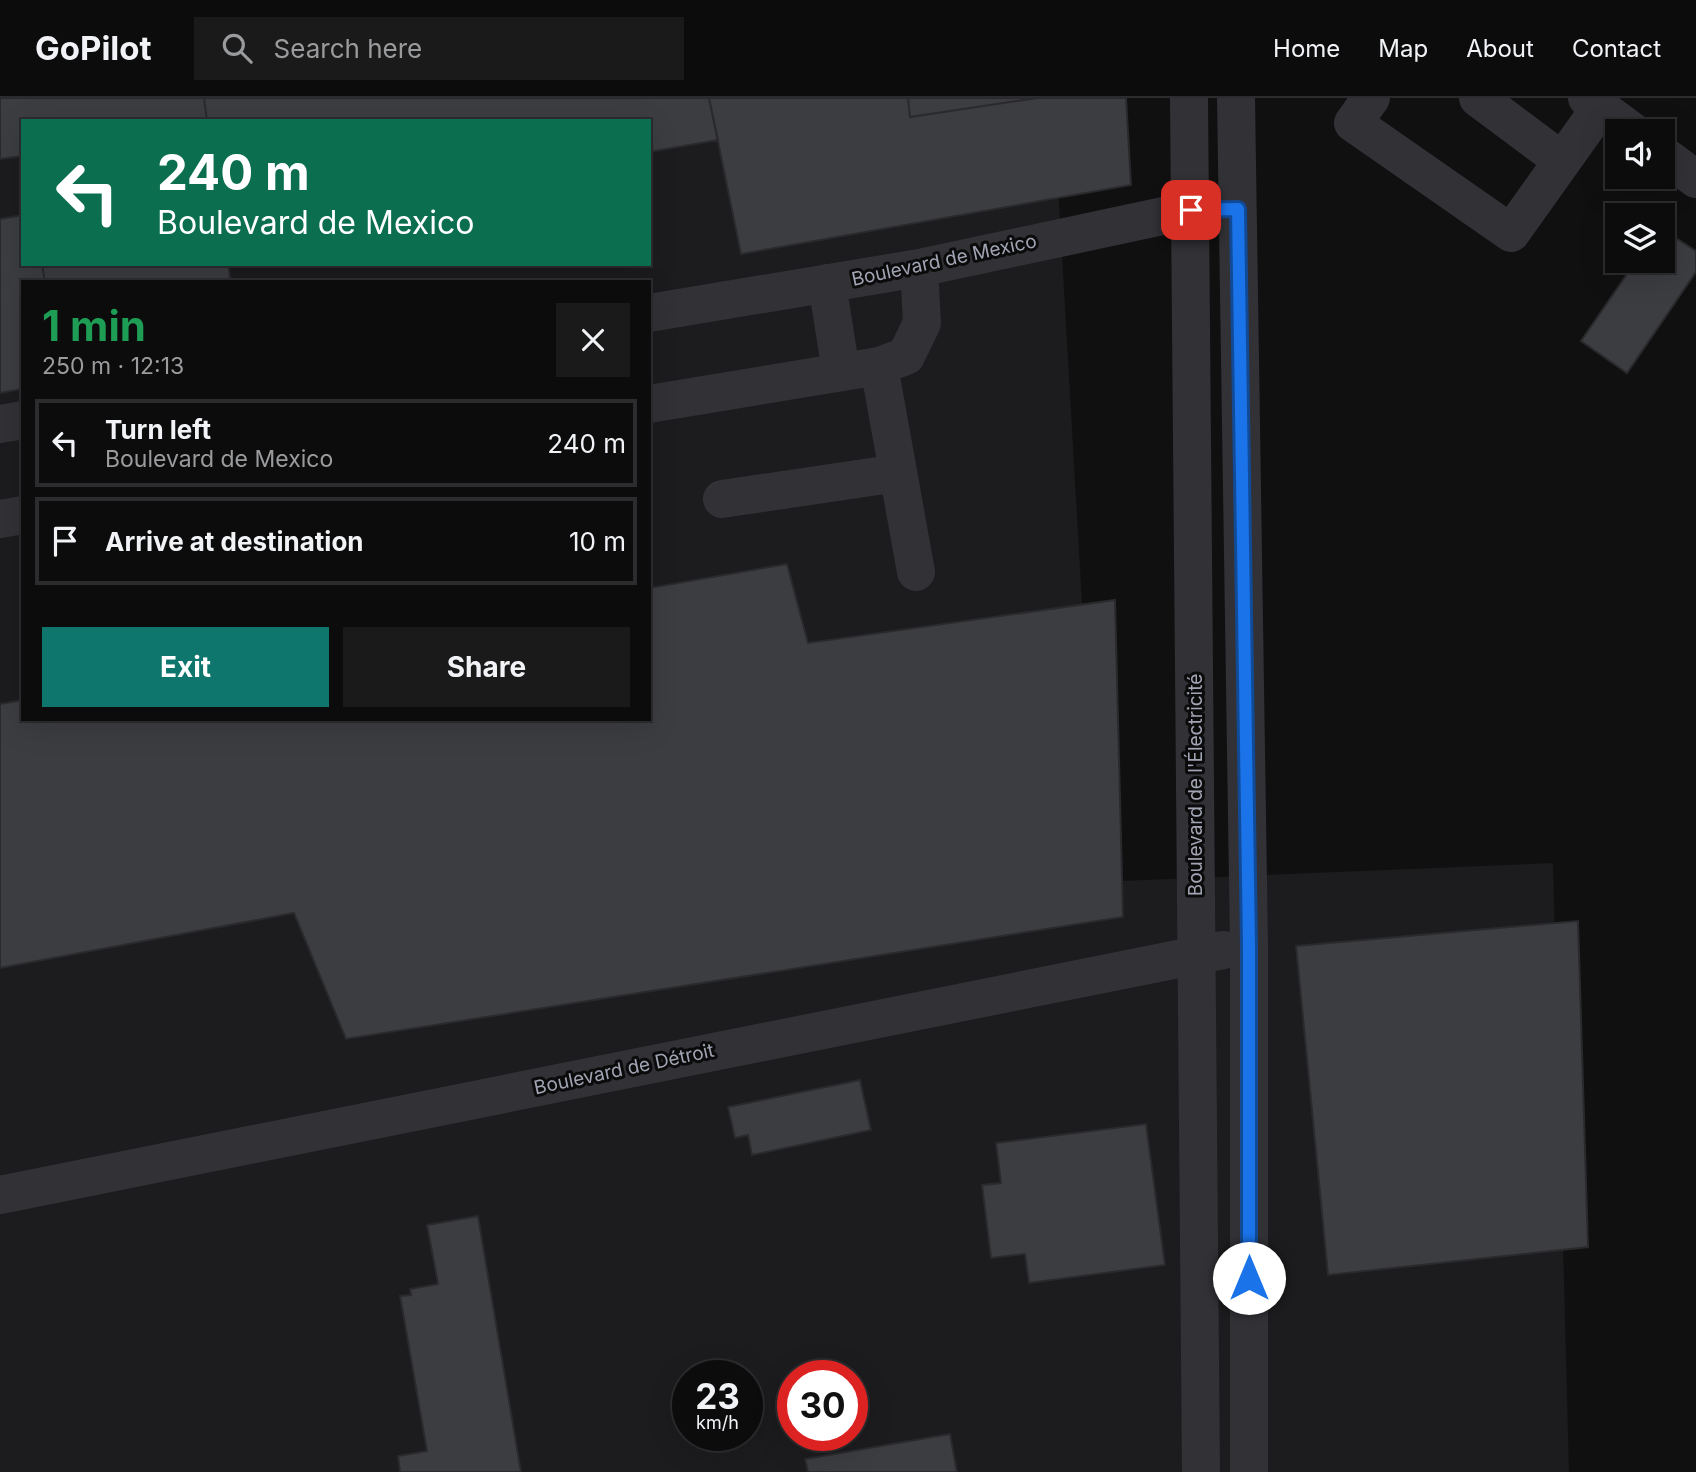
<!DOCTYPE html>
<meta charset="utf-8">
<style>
:root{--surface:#0c0c0d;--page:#1a1a1b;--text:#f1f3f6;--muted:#9a9b9d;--line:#2c2c2e;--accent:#0f766e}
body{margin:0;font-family:Inter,sans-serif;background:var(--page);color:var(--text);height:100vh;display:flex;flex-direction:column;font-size:26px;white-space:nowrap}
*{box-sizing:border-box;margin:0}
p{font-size:23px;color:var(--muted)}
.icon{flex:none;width:38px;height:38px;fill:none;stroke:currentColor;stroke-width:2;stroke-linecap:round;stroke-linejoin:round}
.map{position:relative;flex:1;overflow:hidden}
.details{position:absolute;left:21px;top:182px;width:630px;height:441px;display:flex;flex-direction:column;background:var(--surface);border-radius:0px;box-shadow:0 7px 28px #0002,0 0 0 2px var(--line)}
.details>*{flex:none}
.top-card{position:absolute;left:21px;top:21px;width:630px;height:147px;border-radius:0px;box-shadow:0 7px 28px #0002,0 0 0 2px var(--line);background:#0b6e4f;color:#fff;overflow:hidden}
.tools{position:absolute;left:1605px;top:21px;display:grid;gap:14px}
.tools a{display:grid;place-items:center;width:70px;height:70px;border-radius:0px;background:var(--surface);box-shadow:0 7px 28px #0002,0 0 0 2px var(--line);font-size:35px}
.speed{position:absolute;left:672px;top:1262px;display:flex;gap:14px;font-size:35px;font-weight:700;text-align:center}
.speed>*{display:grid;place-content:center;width:91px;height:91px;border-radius:50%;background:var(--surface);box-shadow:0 7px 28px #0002,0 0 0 2px var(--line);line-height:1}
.speed small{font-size:18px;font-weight:400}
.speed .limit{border:10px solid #d22;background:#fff;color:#111}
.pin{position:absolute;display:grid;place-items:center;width:60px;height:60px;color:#fff;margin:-30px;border-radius:14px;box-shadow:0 4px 10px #0006}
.me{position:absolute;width:77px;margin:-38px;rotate:0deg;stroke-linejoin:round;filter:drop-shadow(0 0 5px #0008)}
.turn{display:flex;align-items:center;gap:24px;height:147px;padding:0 21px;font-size:32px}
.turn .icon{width:91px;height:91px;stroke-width:2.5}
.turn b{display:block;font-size:49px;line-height:60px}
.round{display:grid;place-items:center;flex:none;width:74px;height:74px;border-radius:0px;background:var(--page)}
.overview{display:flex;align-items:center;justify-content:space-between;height:119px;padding:0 21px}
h1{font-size:42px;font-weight:700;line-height:52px;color:#1e9e55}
.cta{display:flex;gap:14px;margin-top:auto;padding:14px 21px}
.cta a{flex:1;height:80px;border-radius:0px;background:var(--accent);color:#fff;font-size:28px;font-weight:700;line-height:80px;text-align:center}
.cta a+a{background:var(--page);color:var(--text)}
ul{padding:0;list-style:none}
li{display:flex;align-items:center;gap:21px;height:88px;margin:0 14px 10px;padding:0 7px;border:4px solid var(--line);border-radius:0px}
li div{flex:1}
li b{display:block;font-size:26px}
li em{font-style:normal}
header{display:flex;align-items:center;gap:42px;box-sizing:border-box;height:98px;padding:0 35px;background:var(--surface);border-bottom:2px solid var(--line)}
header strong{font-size:33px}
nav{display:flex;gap:38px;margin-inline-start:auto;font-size:24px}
.search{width:490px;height:63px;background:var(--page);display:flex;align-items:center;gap:18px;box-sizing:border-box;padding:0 24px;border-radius:0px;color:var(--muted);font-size:26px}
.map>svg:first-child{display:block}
.built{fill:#1c1c1e;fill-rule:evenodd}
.building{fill:#3c3d41;stroke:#2a2a2d;stroke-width:2}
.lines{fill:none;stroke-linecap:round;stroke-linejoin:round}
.minor{stroke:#313136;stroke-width:38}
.route-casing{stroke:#114b97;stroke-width:18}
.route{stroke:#1a73e8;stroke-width:12}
.labels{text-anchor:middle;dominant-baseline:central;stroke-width:6;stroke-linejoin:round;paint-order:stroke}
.street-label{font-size:19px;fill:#a1a4b2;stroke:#0b0b0c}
</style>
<header>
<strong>GoPilot</strong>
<div class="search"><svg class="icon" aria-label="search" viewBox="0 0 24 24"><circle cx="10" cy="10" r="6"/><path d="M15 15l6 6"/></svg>Search here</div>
<nav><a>Home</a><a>Map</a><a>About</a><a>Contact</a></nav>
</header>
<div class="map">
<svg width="1696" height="1374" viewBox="0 0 1696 1374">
<rect width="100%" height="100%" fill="#101011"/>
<path class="built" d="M0,0H1053L1098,784L1553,765L1569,1374H0ZM23,23H649V166H23ZM23,184H649V621H23ZM688,1278H747V1337H688ZM793,1278H852V1337H793Z"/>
<path class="building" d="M0,0H204L207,23H23V58L0,61Z
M204,0H709L718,42L649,54V23H207Z
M709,0H908L910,19L1037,0H1126L1131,87L741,156Z
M908,0H1037L910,19Z
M23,117V166H42L45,184H23V291L0,295V121Z
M1662,131L1696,153V174L1627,275L1581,243L1636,163H1662Z
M42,166H228L231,184H45Z
M787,466L808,545L1115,502L1123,819L346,941L294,815L0,870V606L23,602V621H649V490Z
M1578,823L1588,1149L1328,1177L1296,848Z
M860,982L871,1032L752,1057L748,1037L735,1040L728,1009Z
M1146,1026L1165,1167L1029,1185L1025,1156L991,1160L982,1087L1001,1085L996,1045Z
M478,1118L521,1374H400L398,1358L427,1353L400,1198L411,1197L410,1191L438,1186L427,1127Z
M950,1336L957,1374H808L805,1361Z"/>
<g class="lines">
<path class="minor" d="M1189,0L1201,1374
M1236,0L1249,848V1374
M1371,0L1353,25L1511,135L1600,10
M1478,0L1561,62
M1587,0L1632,33
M1662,56L1696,81
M827,185L841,274
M649,215L919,170L1191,112H1215
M879,268L916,474
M649,306L879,268L906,258L922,225L919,170
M0,326L23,322
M722,401L898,375
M0,421L23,417
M0,1097L1223,852"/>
</g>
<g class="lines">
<g class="route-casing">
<path id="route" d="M1191,112L1238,111L1249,848V1180"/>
</g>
<use href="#route" class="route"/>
</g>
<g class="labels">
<g class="street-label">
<text transform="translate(944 162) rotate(-12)">Boulevard de Mexico</text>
<text transform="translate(1195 687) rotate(-90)">Boulevard de l'Électricité</text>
<text transform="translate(624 971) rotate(-12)">Boulevard de Détroit</text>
</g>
</g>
</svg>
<div class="tools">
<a><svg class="icon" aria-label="sound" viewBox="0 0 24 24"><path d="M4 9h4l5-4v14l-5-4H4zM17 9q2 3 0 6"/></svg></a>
<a><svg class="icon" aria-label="layers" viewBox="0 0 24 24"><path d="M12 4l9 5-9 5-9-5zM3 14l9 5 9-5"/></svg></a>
</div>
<div class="speed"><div>23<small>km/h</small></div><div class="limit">30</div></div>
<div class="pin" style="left:1191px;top:112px;background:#d93025"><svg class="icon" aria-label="arrive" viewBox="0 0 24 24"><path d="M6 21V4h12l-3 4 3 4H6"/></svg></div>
<svg class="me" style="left:1249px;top:1180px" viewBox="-20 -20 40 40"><circle r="19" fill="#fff"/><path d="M0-13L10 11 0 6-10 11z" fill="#1a73e8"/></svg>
<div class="top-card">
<div class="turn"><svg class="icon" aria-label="left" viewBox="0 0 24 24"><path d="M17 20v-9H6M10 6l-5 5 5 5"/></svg><div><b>240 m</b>Boulevard de Mexico</div></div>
</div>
<section class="details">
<div class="overview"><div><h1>1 min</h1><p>250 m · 12:13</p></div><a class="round"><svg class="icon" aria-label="close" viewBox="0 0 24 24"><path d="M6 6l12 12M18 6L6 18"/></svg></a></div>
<ul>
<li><svg class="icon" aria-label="left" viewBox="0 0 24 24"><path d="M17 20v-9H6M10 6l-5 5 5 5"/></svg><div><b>Turn left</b><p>Boulevard de Mexico</p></div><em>240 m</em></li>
<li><svg class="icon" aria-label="arrive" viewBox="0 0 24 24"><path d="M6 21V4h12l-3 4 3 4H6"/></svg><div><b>Arrive at destination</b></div><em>10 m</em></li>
</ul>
<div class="cta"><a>Exit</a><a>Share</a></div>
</section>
</div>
